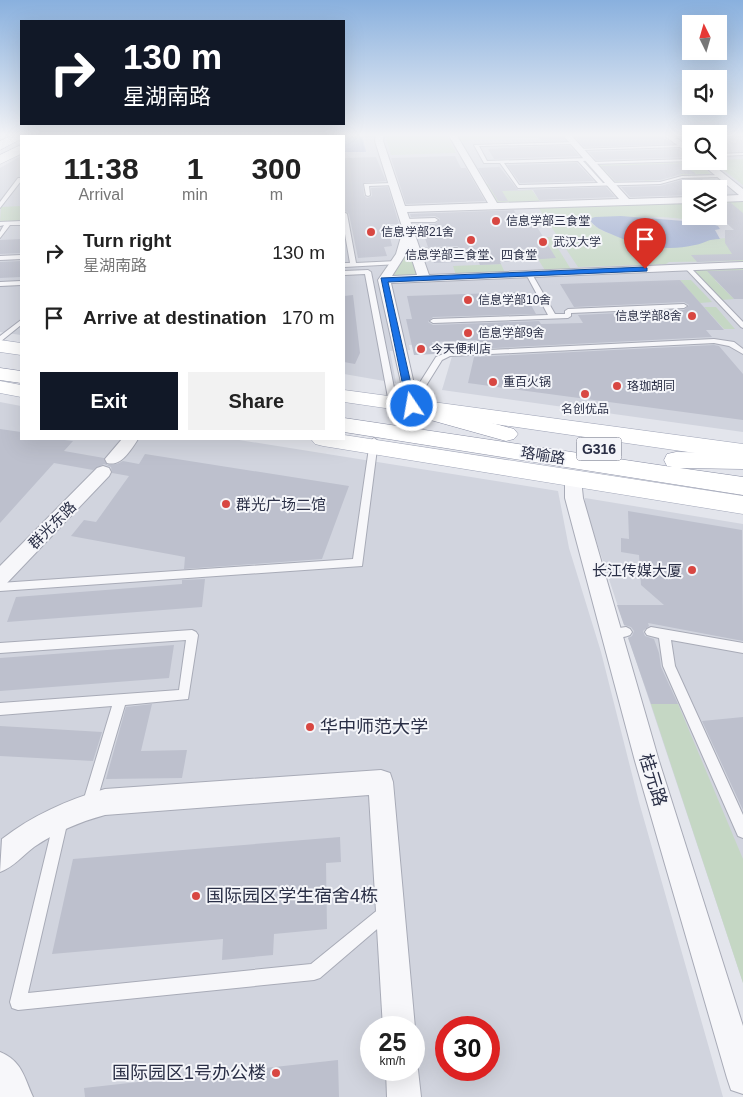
<!DOCTYPE html>
<meta charset="utf-8">
<style>
:root{--surface:#fff;--page:#f2f2f2;--text:#222;--muted:#767676;--accent:#111827}
body{margin:0;font-family:Arial,"Noto Sans SC",sans-serif;background:var(--page);color:var(--text);height:100vh;display:flex;flex-direction:column;font-size:19px;white-space:nowrap}
*{box-sizing:border-box;margin:0}
p{font-size:16px;color:var(--muted)}
.icon{flex:none;width:28px;height:28px;fill:none;stroke:currentColor;stroke-width:2;stroke-linecap:round;stroke-linejoin:round}
.map{position:relative;flex:1;overflow:hidden}
.side{position:absolute;left:20px;top:135px;width:325px;height:305px;display:flex;flex-direction:column;background:var(--surface);border-radius:0px;box-shadow:0 5px 20px #0002}
.side>*{flex:none}
.banner{position:absolute;left:20px;top:20px;width:325px;height:105px;border-radius:0px;box-shadow:0 5px 20px #0002;background:#111827;color:#fff;overflow:hidden}
.needle{width:32px;rotate:355deg}
.controls{position:absolute;left:682px;top:15px;display:grid;gap:10px}
.controls a{display:grid;place-items:center;width:45px;height:45px;border-radius:0px;background:var(--surface);box-shadow:0 5px 20px #0002;font-size:25px}
.speed{position:absolute;left:360px;top:1016px;display:flex;gap:10px;font-size:25px;font-weight:700;text-align:center}
.speed>*{display:grid;place-content:center;width:65px;height:65px;border-radius:50%;background:var(--surface);box-shadow:0 5px 20px #0002;line-height:1}
.speed small{font-size:12px;font-weight:400}
.speed .limit{border:8px solid #d22;background:#fff;color:#111}
.pin{position:absolute;display:grid;place-items:center;width:42px;height:42px;color:#fff;margin:-51px -21px;border-radius:50% 50% 50% 0;rotate:-45deg;box-shadow:0 0 5px #0007}
.pin .icon{rotate:45deg}
.me{position:absolute;width:55px;margin:-28px;rotate:348deg;stroke-linejoin:round;filter:drop-shadow(0 0 4px #0008)}
.turn{display:flex;align-items:center;gap:18px;height:105px;padding:0 20px;font-size:22px}
.turn .icon{width:65px;height:65px;stroke-width:2.5}
.turn b{display:block;font-size:35px;line-height:42px}
.eta{display:flex;justify-content:space-evenly;align-items:center;height:85px;text-align:center}
.eta b{font-size:30px;font-weight:700;line-height:35px}
.action{display:flex;gap:10px;margin-top:auto;padding:10px 20px}
.action a{flex:1;height:58px;border-radius:0px;background:var(--accent);color:#fff;font-size:20px;font-weight:700;line-height:58px;text-align:center}
.action a+a{background:var(--page);color:var(--text)}
ul{padding:0;list-style:none}
li{display:flex;align-items:center;gap:15px;height:65px;padding:0 20px}
li div{flex:1}
li b{display:block;font-size:19px}
li em{font-style:normal}
.map>svg:first-child{display:block}
.built{fill:#d1d4de;fill-rule:evenodd}
.green{fill:#c5d7c4}
.water{fill:#9cabce}
.building{fill:#bdc0cd}
.lines{fill:none;stroke-linecap:round;stroke-linejoin:round}
.lane-casing{stroke:#a8abb7;stroke-width:2}
.street-casing{stroke:#a8abb7;stroke-width:2}
.primary-casing{stroke:#a2a7b9;stroke-width:1}
.highway-casing{stroke:#8a8fa4;stroke-width:1}
.lane{fill:#f7f7fa;fill-rule:evenodd}
.street{fill:#f7f7fa;fill-rule:evenodd}
.primary{fill:#fff;fill-rule:evenodd}
.highway{fill:#fff;fill-rule:evenodd}
.route{fill:#1a73e8;stroke:#114b97}
.poi-dot{fill:#d84742;stroke:#f4f5f9;stroke-width:2}
.labels{text-anchor:middle;dominant-baseline:central;stroke-width:4;stroke-linejoin:round;paint-order:stroke}
.far-poi-label{font-size:12px;fill:#2a2f46;stroke:#f4f5f9;text-anchor:start}
.shield{fill:#f4f5f9;stroke:#676a7c;stroke-width:1}
.shield-label{font-size:14px;font-weight:bold;fill:#2a2f46}
.street-label{font-size:15px;fill:#2a2f46;stroke:#f4f5f9}
.poi-label{font-size:15px;fill:#2a2f46;stroke:#f4f5f9;text-anchor:start}
.near-poi-label{font-size:18px;fill:#2a2f46;stroke:#f4f5f9;text-anchor:start}
.near-street-label{font-size:18px;fill:#2a2f46;stroke:#f4f5f9}
</style>
<div class="map">
<svg width="743" height="1097" viewBox="0 0 743 1097">
<rect width="100%" height="100%" fill="#e3e5ec"/>
<path class="built" d="M281,134H691V161H719V134H743V432L442,390L456,343L409,345L410,350L390,351L396,383L344,374V136H280ZM691,189H719V216H691Z
M21,156V335L0,332V168Z
M0,402L21,406V439H233L558,491L569,548L601,652L639,802L723,1097H0ZM371,1028H414V1070H371ZM446,1028H489V1070H446Z
M585,498L743,524V983L585,507Z"/>
<path class="green" d="M385,134H446L456,153L391,155Z
M455,134H551L554,137L465,140L466,142L459,140Z
M743,159V185L712,161H719V160Z
M696,162L711,174L677,175L658,180L645,181L643,178L616,182L599,165Z
M495,183L500,191L532,190L541,203L495,204L484,184Z
M743,200V215L723,216L713,224C673,215 629,216 589,219L592,224L603,231L647,247L690,246L706,239L732,238L743,255V261L669,262L666,264L578,267L538,207L691,202V216H719V201Z
M21,206V222L0,223L1,207Z
M551,237L572,271L546,272L538,259L553,254L548,245H528L515,238Z
M401,246H409L418,276L381,277V274Z
M501,264L505,273L456,275L453,266Z
M743,268V279L715,280L734,299L722,300L694,270Z
M680,280H691L712,302L700,303Z
M704,307H716L735,329H724Z
M651,704H678L743,859V983Z"/>
<path class="water" d="M362,134L366,152H344V136L334,135Z
M621,216L709,223L718,226L720,229L715,230L720,239C707,239 706,243 695,245C666,252 637,246 611,234C603,231 594,227 589,219L595,217Z"/>
<path class="building" d="M535,134H560L565,140L542,141Z
M572,134H591V137L660,135L672,144L584,147Z
M546,146H570L579,156L494,159L488,149Z
M679,149L691,157L596,160L589,152Z
M455,156L461,168H466L485,201L406,204L391,158Z
M376,157L386,181L363,183L364,195L367,198L372,196L371,188L388,187L399,224H387L392,246L384,247L387,256L358,258L349,214L344,210V158Z
M577,163L594,181L520,183L507,165Z
M691,163V170L696,174H682L660,180L615,181L601,166Z
M498,165L518,190L606,187L615,197L539,200L533,190L502,191L508,201H498L478,168L499,167Z
M702,179L713,189H691V195L630,197L621,187L660,186L682,180Z
M731,203L743,213V260L697,262L691,255L732,254L725,243V230H734L719,216V204Z
M514,210L517,217H531L556,258L500,262L501,264L480,265L478,261L434,263L430,254H457L462,249L457,246L428,247L420,224H435L440,219L435,216L411,217L410,214Z
M21,239V253L0,254V240Z
M21,261V277L0,278V262Z
M743,270V299H734L707,271Z
M680,280L724,330H706L712,337L476,349L477,340L432,342L435,354L414,355L406,319H412L407,296L524,292L536,314L433,317L428,322L433,325L539,321L541,324L583,323L578,315L684,310L689,305L684,302L574,307L560,284Z
M353,295L360,353L355,364L344,362V296Z
M714,345L719,346L743,374V420L468,383L474,357Z
M0,429L21,432V439H57L73,441L64,451L104,458L107,465L117,464L123,461L139,464L145,454L349,486L322,559L184,569L185,557L71,536L84,520L96,522L129,476L112,473L111,467L104,464L93,470L54,463L0,523Z
M628,511L742,530L743,641L648,623L649,626L643,631L645,636L654,639L659,653L661,667L678,704H651L628,638L632,636L634,631L631,627L624,625L617,605H664L641,585L639,555L621,552V538L629,539Z
M205,579L202,607L7,622L16,597L182,584V580Z
M174,645L169,678L0,691V658Z
M152,704L141,751L187,750L182,778L106,779L126,707Z
M743,717V810L702,721Z
M0,726L102,732L93,761L0,756Z
M340,837L341,862L326,863L327,929L274,934L273,955L222,960L223,939L52,954L73,859Z
M338,1060L339,1097H85L84,1088Z"/>
<g class="lines">
<g class="lane-casing">
<path id="lane" d="M201,134H205V136H201Z
M276,134L275,136H242L244,135Z
M323,134H327L328,136H324Z
M576,142L574,144L479,146L487,161L590,158V160L583,161L603,183L660,182L682,176L720,175L722,176L720,177L682,178L660,184L518,188L500,163H484L474,145ZM578,161L598,183L519,185L504,163Z
M684,145L682,147L580,150L578,149Z
M743,153V155L719,156V154Z
M691,159V161L591,164L589,163L591,162Z
M18,178H21V181L0,208V202Z
M393,183L395,185L369,186L370,195L368,196L366,195L364,184Z
M344,212L347,214L356,263L397,261L399,262V264L344,267V263H350L344,228Z
M405,219L435,218L438,220L435,222H403L402,221Z
M21,221V225H10L0,238V232L4,225L0,226V222Z
M415,249L457,248L460,250L457,252H413L412,251Z
M21,255V259L0,260V256Z
M686,267H690L743,322V328L741,327L686,269Z
M368,270L371,272L397,403L393,405L389,403L365,274L344,275V271Z
M529,272L532,274L555,314H565V311L568,309L684,304L687,306L684,308L571,313V316L568,318L433,323L430,321L433,319L548,315L526,274Z
M21,281V285L0,286V282Z
M21,320V325L0,342V336Z
M714,339L734,342L743,349V354L729,346L714,343L450,356L442,360L414,405H411L407,403L436,357L448,352Z
M374,438L378,441L362,566L0,591V583L353,559L370,441Z
M626,627L630,629L632,632L630,635C623,638 613,639 606,636L604,633L606,630Z
M651,627L743,643V653L671,640L675,666L743,815V838L738,836L663,666L659,638L647,635L645,632L647,629Z
M192,630L196,632L198,635L188,699L125,705L94,810L89,812L84,810L82,805L112,706L0,715V703L179,690L186,640L0,653V643Z
M61,813L66,815L68,820L28,993L311,964L380,908L385,905L390,908L393,913L390,918L320,978L314,980L18,1010L12,1008L10,1002L54,820L56,815Z"/>
</g>
<g class="street-casing">
<path id="street" d="M376,134H384L383,141L405,206L488,203L448,134H456L497,203L619,199L562,134H570L629,199L691,197V203L407,212L429,275L743,262V268L391,283L419,406L417,409H407L378,280L396,254L403,230L375,141ZM408,247L417,275L392,276L406,254Z
M662,134H671L691,149V155Z
M698,161H708L743,189V201L719,202V196L739,195Z
M122,439H138C131,450 121,467 107,463L105,459Z
M103,466L109,468L111,472L109,476L7,583L0,586V566L97,468Z
M573,473L579,475L581,479L583,498L659,761L743,1026V1094L731,1090L727,1078L635,761L565,498V479L567,475Z
M381,770L390,773L393,782L415,1028L414,1030V1028H383L369,795L105,815C79,822 56,832 34,847C22,856 14,867 0,872L2,839C33,815 67,800 105,789Z
M0,1052C22,1061 24,1077 33,1097H0Z
M414,1059L418,1070L421,1097H387L386,1070H414Z"/>
</g>
<g class="primary-casing">
<path id="primary" d="M41,134H55L53,136H39Z
M21,145V154L0,164V155Z
M0,340L21,343V355L0,352Z
M0,381L21,385V397L0,393Z
M344,390L743,444V460L344,402Z
M344,435L743,496V514L323,446L315,444L311,439H344Z"/>
</g>
<g class="highway-casing">
<path id="highway" d="M15,134H29L27,136H21V139L0,150V141Z
M0,368L21,371V383L0,380Z
M399,397L514,429L518,434L514,439L506,441L391,409L388,404L391,399Z
M344,418L672,467L667,466L664,460L667,454L676,452L743,453V469L680,468L743,477V495L344,432Z"/>
</g>
<use href="#lane" class="lane"/>
<use href="#street" class="street"/>
<use href="#primary" class="primary"/>
<use href="#highway" class="highway"/>
</g>
<linearGradient id="sky" x2="0" y2="1"><stop stop-color="#89b0de"/><stop offset="0.47" stop-color="#f2f3f6"/><stop offset="1" stop-color="#f2f3f6" stop-opacity="0"/></linearGradient>
<rect width="743" height="287" fill="url(#sky)"/>
<path class="route" d="M645,267L647,268V271L388,282L416,406L412,408L407,406L381,278Z"/>
<g class="poi-dot">
<circle cx="496" cy="221" r="5"/>
<circle cx="371" cy="232" r="5"/>
<circle cx="471" cy="240" r="5"/>
<circle cx="543" cy="242" r="5"/>
<circle cx="468" cy="300" r="5"/>
<circle cx="692" cy="316" r="5"/>
<circle cx="468" cy="333" r="5"/>
<circle cx="421" cy="349" r="5"/>
<circle cx="493" cy="382" r="5"/>
<circle cx="617" cy="386" r="5"/>
<circle cx="585" cy="394" r="5"/>
<circle cx="226" cy="504" r="5"/>
<circle cx="692" cy="570" r="5"/>
<circle cx="310" cy="727" r="5"/>
<circle cx="196" cy="896" r="5"/>
<circle cx="276" cy="1073" r="5"/>
</g>
<g class="labels">
<g class="far-poi-label">
<text x="506" y="221">信息学部三食堂</text>
<text x="381" y="232">信息学部21舍</text>
<text x="553" y="242">武汉大学</text>
<text x="471" y="255" text-anchor="middle">信息学部三食堂、四食堂</text>
<text x="478" y="300">信息学部10舍</text>
<text x="682" y="316" text-anchor="end">信息学部8舍</text>
<text x="478" y="333">信息学部9舍</text>
<text x="431" y="349">今天便利店</text>
<text x="503" y="382">重百火锅</text>
<text x="627" y="386">珞珈胡同</text>
<text x="585" y="409" text-anchor="middle">名创优品</text>
</g>
<rect class="shield" x="576.5" y="437.5" width="45" height="23" rx="4"/>
<g class="shield-label">
<text x="599" y="449">G316</text>
</g>
<g class="street-label">
<text transform="translate(543 455) rotate(9)">珞喻路</text>
<text transform="translate(52 525) rotate(-45)">群光东路</text>
</g>
<g class="poi-label">
<text x="236" y="504">群光广场二馆</text>
<text x="682" y="570" text-anchor="end">长江传媒大厦</text>
</g>
<g class="near-poi-label">
<text x="320" y="727">华中师范大学</text>
<text x="206" y="896">国际园区学生宿舍4栋</text>
<text x="266" y="1073" text-anchor="end">国际园区1号办公楼</text>
</g>
<g class="near-street-label">
<text transform="translate(653 780) rotate(73)">桂元路</text>
</g>
</g>
</svg>
<div class="controls">
<a><svg class="needle" viewBox="-14 -14 28 28"><path d="M0-13l5 13h-10z" fill="#e53935"/><path d="M0 13l5-13h-10z" fill="#767676"/></svg></a>
<a><svg class="icon" aria-label="sound" viewBox="0 0 24 24"><path d="M4 9h4l5-4v14l-5-4H4zM17 9q2 3 0 6"/></svg></a>
<a><svg class="icon" aria-label="search" viewBox="0 0 24 24"><circle cx="10" cy="10" r="6"/><path d="M15 15l6 6"/></svg></a>
<a><svg class="icon" aria-label="layers" viewBox="0 0 24 24"><path d="M12 4l9 5-9 5-9-5zM3 14l9 5 9-5"/></svg></a>
</div>
<div class="speed"><div>25<small>km/h</small></div><div class="limit">30</div></div>
<div class="pin" style="left:645px;top:269px;background:#d93025"><svg class="icon" aria-label="arrive" viewBox="0 0 24 24"><path d="M6 21V4h12l-3 4 3 4H6"/></svg></div>
<svg class="me" style="left:412px;top:406px" viewBox="-20 -20 40 40"><circle r="17" fill="#1a73e8" stroke="#fff" stroke-width="3"/><path d="M0-11L8 9 0 5-8 9z" fill="#fff"/></svg>
<div class="banner">
<div class="turn"><svg class="icon" aria-label="right" viewBox="0 0 24 24"><path d="M7 20v-9h11M14 6l5 5-5 5"/></svg><div><b>130 m</b>星湖南路</div></div>
</div>
<section class="side">
<div class="eta">
<div><b>11:38</b><p>Arrival</p></div>
<div><b>1</b><p>min</p></div>
<div><b>300</b><p>m</p></div>
</div>
<ul>
<li><svg class="icon" aria-label="right" viewBox="0 0 24 24"><path d="M7 20v-9h11M14 6l5 5-5 5"/></svg><div><b>Turn right</b><p>星湖南路</p></div><em>130 m</em></li>
<li><svg class="icon" aria-label="arrive" viewBox="0 0 24 24"><path d="M6 21V4h12l-3 4 3 4H6"/></svg><div><b>Arrive at destination</b></div><em>170 m</em></li>
</ul>
<div class="action"><a>Exit</a><a>Share</a></div>
</section>
</div>
